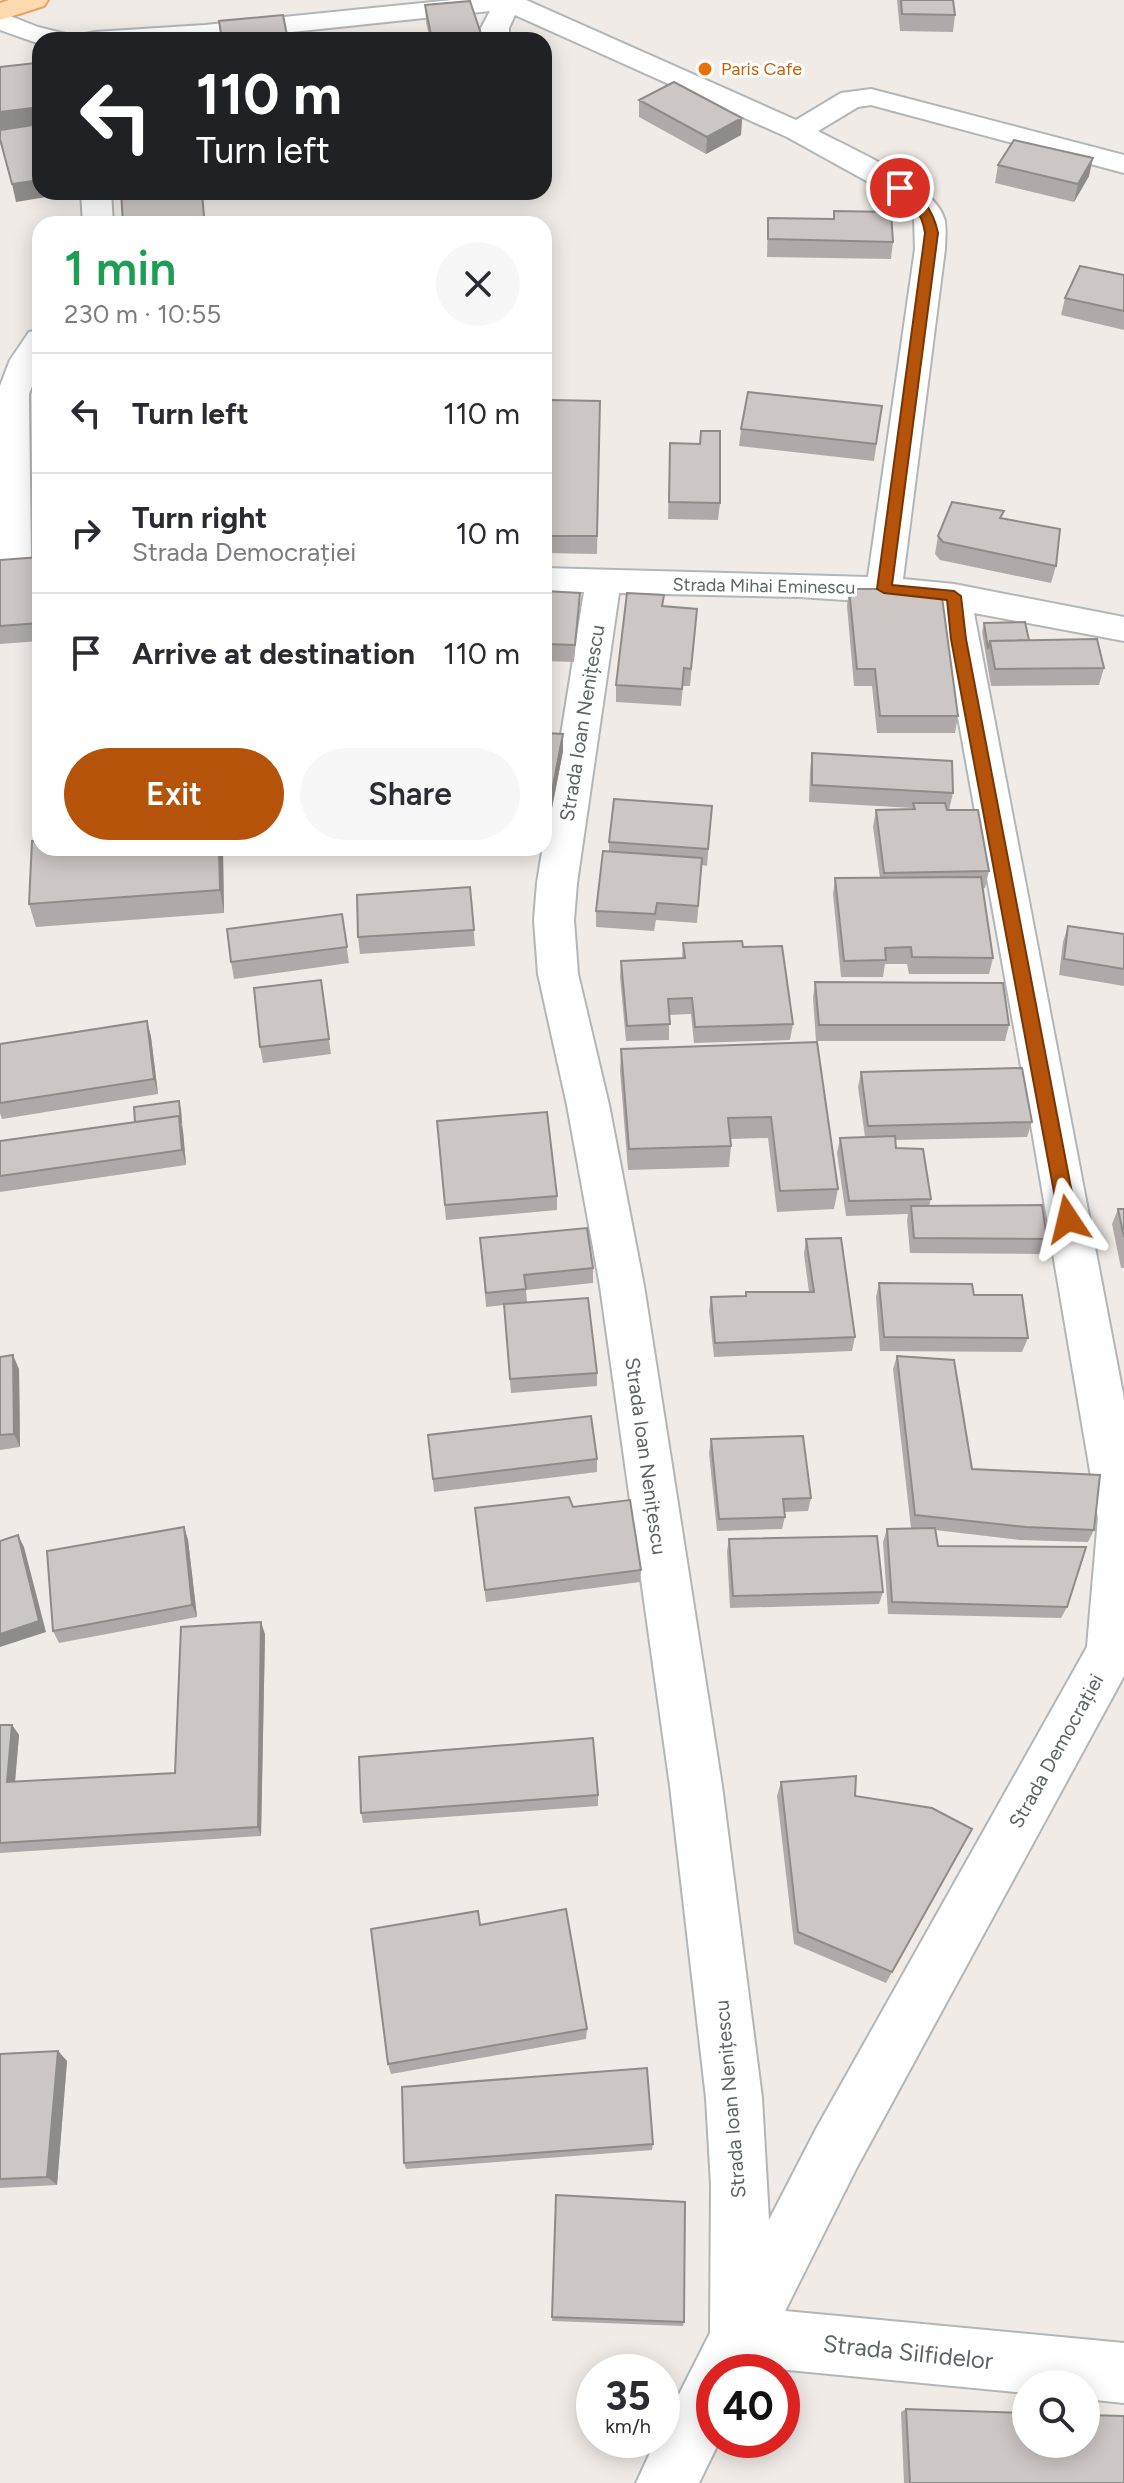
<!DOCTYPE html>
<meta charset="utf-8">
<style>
:root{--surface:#fff;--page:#f7f7f7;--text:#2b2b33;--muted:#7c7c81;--line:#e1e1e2;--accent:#b45309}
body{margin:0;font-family:Figtree,sans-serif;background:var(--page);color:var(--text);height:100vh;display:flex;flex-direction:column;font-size:30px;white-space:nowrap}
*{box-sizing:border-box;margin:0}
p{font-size:26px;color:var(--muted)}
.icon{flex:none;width:44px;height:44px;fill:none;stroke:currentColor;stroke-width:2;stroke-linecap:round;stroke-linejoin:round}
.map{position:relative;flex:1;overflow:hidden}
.panel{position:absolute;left:32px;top:216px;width:520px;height:640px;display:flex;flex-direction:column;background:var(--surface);border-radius:24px;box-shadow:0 4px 20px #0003}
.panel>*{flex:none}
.hud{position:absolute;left:32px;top:32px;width:520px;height:168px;border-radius:24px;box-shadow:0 4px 20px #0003;background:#202124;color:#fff;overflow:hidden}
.controls{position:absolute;left:1012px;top:2370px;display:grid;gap:16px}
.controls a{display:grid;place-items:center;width:88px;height:88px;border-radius:50%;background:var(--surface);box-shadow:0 4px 20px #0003;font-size:40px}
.speed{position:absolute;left:576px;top:2354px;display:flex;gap:16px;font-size:40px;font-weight:700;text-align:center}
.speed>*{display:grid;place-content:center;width:104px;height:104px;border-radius:50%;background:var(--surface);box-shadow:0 4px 20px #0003;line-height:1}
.speed small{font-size:20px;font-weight:400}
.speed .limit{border:12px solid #d22;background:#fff;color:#111}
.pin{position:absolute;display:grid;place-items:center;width:68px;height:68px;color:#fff;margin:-34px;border:4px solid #fff;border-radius:50%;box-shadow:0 2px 8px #0007}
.me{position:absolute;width:88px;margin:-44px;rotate:350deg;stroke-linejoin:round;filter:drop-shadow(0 0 6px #0008)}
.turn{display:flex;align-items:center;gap:28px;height:168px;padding:0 32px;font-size:36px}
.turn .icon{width:104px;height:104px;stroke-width:2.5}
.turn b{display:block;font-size:56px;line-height:68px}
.round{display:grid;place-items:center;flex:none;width:84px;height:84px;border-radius:42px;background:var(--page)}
.overview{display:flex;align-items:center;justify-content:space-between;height:136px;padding:0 32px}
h1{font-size:48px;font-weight:600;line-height:60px;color:#1e9e55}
.primary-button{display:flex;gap:16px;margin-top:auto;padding:16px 32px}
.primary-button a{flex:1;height:92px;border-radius:48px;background:var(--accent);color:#fff;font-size:32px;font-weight:600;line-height:92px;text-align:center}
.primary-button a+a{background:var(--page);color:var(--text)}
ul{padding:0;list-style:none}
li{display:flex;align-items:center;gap:24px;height:120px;padding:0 32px;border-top:2px solid var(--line)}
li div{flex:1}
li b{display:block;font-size:30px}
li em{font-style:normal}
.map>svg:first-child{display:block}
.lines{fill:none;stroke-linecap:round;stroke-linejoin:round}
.minor-casing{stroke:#b2b6b8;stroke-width:4}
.major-casing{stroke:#eea062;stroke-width:4}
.minor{fill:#fff;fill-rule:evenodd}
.major{fill:#fddaaf;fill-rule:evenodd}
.wall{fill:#afaaa9}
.shaded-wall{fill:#8f8b89}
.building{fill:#ccc6c4;stroke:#8f8b89;stroke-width:2}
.route{fill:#b45309;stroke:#753606;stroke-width:2}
.food-dot{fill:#e8710a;stroke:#fff;stroke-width:3}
.labels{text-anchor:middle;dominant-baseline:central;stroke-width:6;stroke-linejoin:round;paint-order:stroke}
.far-food-label{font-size:18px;fill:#c56008;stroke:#fff;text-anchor:start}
.far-street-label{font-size:18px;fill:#5e6466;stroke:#fff}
.street-label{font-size:20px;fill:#5e6466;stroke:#fff}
.near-street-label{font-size:24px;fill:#5e6466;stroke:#fff}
</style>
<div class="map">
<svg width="1124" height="2483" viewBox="0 0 1124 2483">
<rect width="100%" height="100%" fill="#f0ebe7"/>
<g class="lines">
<g class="minor-casing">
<path id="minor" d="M452,0H526L796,120L841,93L871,89L1124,155V173L871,105L858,107L818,131C849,148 934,183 944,218C947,227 945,240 945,249L903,579L954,584L1124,617V641L974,613L1124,1399V1676L856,2169L785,2311L1124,2343V2403L1086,2399V2384H1026V2393L756,2367L754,2372H714V2440H720L699,2483H636L656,2440H662V2428L710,2333L711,2185L706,2098L670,1786L600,1286L567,1105L538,974L534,920L537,883L584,592H544V568L868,577L915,249L914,217L907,207L890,194L787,137L515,15L509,28V40H481V28L490,11L217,40H81L85,34L95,32L205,25ZM619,593L799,597L938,606L1022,1072L1098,1518L1087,1647L816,2129L769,2220L762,2098L722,1786L644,1286L609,1105L578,974L574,920L577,883Z
M0,12L38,27L66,34L70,40H40V44L0,30Z
M81,192H111L113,224H83Z
M40,330V365L29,394L31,562L26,570L14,573L0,567V386L10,360L29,332Z"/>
</g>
<g class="major-casing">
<path id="major" d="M9,0H48L44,6L0,20V3Z"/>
</g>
<use href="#minor" class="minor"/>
<use href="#major" class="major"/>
</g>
<path class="wall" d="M897,0H953L955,15L953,32L900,31Z
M425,5L483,40H430L426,22Z
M639,100L742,118L741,135L706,154L639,117Z
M998,165L1089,176L1074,202L995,183Z
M121,192H202L205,224H123Z
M834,211L893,242L891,259L767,257L768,218L833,219Z
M1124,275V330L1061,315L1065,298Z
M600,401L597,554L544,553V475H547Z
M882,406L874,461L739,446L741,429Z
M701,431L720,503L718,520L668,519L670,443L700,444Z
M1002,518L1056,566L1051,583L940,560L935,554L938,536Z
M40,557V641L0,644V560Z
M849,589L958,716L955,733H877L872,686H854L847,606Z
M544,591L580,593L579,610L574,662L544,661Z
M664,595L663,606L697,609L690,686H683L681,706L616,702V685Z
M984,623L1104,668L1099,685L991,686L982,632Z
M544,733L563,751L552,808L544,807Z
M812,753L953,793L949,810L989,871L985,888H983L993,958L989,974H909L907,964H885L883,977H841L833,894L835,878H880L873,827L876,810L912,809V808L809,802L810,770Z
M712,806L707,866L702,865L697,923L656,920L654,931L596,927V911L609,852V842Z
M223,851L224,913L36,927L29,904Z
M470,887L475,946L360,954L358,937Z
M342,914L349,963L234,979L231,962Z
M1068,926L1124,934V986L1059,975L1063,942Z
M683,943L743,947L793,1024L790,1040L694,1043L691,1014L669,1015V1040L626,1041L620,977L621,961L682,959Z
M321,980L331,1054L263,1063L260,1047Z
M815,982L1009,1025L1005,1041H816L813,998Z
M147,1021L151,1037L158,1094L2,1119L0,1113V1044Z
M817,1042L838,1189L834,1209L777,1212L768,1138L730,1139L731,1146L729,1167L628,1170L620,1071L621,1049Z
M861,1072L1032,1122L1027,1137L895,1140L896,1148L931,1199L929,1206L1047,1239L1042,1254L910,1253L907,1220L908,1214L846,1216L837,1153L840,1138L865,1137L858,1087Z
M179,1101L181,1109L186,1165L0,1192V1141L135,1122Z
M437,1121L557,1196V1210L446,1220Z
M1118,1209H1124V1268H1121L1112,1224Z
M480,1238L593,1268V1283L526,1290L527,1302L597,1373V1386L511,1393L504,1305L486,1307Z
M806,1239L855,1337L852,1351L714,1357L709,1311L711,1297L745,1296L746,1292H809L804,1254Z
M879,1283L974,1295L1028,1338L1022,1352L880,1351L876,1297Z
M897,1356L972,1469L1094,1530L1088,1542L1020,1540L935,1530L938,1546L1067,1607L1061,1618L888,1614L883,1542L887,1529L915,1528H911L893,1369Z
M0,1357L19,1369L20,1447L0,1450Z
M428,1435L597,1459V1472L434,1492Z
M711,1439L811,1498L808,1511L784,1512L785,1517L782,1529L717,1531L709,1453Z
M573,1507L641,1570L640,1582L486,1602L476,1521Z
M184,1527L188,1540L197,1617L59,1643L53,1631Z
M729,1539L883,1592L879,1604L730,1608L727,1551Z
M265,1634L261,1836L0,1853V1725H12L19,1735L15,1782L175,1773Z
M781,1782L855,1796L972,1829L886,1983L794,1944L777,1796Z
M598,1795V1806L363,1823L361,1813Z
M480,1925L587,2029L586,2039L391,2074L388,2064Z
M58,2051L67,2061L57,2185L0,2188V2054Z
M653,2144L652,2150L406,2169L404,2163Z
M556,2195L684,2322L683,2326L552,2321Z
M906,2409L1124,2483H904L901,2412Z"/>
<path class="shaded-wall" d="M40,107V125L0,130V112Z
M742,118L741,135L706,154L707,137Z
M1093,158L1089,176L1074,202L1078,184Z
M40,180V192H77L16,202L12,184Z
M563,734V751L552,808V791Z
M219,848H223V851L224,913L220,890Z
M147,1021L151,1037L158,1094L154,1079Z
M179,1116L183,1131L186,1165L182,1150Z
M13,1355L19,1369L20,1447L14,1434Z
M184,1527L188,1540L197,1617L192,1605Z
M18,1535L24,1547L46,1632L0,1647V1634Z
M261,1622L265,1634L261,1836L258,1827Z
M12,1725L19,1735L14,1793L7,1782Z
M58,2051L67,2061L57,2185L47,2177Z"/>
<path class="building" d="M901,0H953L955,15L902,14Z
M470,1L483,40H432L425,5Z
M283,15L288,40H222L219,21Z
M35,63L40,83V107L0,112V67Z
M674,82L742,118L707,137L639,100Z
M40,124V180L12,184L0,139V130Z
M1014,140L1093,158L1078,184L998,165Z
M121,192H202L204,217L123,223Z
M834,211L891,212L893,242L768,239V218L834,219Z
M1080,266L1124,275V311L1065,298Z
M748,392L882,406L876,444L741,429Z
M550,400L600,401L597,536H544V475H547Z
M701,431H720V503L669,502L670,443L700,444Z
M952,502L1004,511L1000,518L1060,529L1056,566L943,542L938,536Z
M40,557V623L0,626V560Z
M849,589H929L931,597H942L958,716H880L875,669H857Z
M544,591L580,593L575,645L544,644Z
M627,593L664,595L662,606L697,609L691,669L684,668L682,689L616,685Z
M1025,622L1029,640L990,641L988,649L984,623Z
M1097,639L1104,668L995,669L990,641Z
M544,733L563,734L552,791L544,790Z
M812,753L952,761L953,793L812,785Z
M614,799L712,806L708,849L609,842Z
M913,803H945L947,810H978L989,871L884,873L876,810L915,809Z
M32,841H40V848H219L220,890L29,904Z
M603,851L702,858L698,906L657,903L655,914L596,911Z
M981,877L993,958L912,957L911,947L885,948L886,960L844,961L835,878Z
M470,887L474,930L358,937L357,895Z
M342,914L347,947L231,962L227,929Z
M1068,926L1124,934V969L1064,959Z
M742,941L743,947L782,946L793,1024L695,1027L692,998L668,999L670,1024L627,1026L621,961L685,958L683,943Z
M321,980L329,1039L260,1047L254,988Z
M815,982L1003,983L1009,1025H819Z
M147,1021L154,1079L0,1103V1044Z
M817,1042L838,1189L780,1191L771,1117L728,1118L731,1146L629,1149L621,1049Z
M1022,1068L1032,1122L868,1126L861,1072Z
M179,1101L181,1123L179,1116L135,1122L134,1107Z
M547,1112L557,1196L445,1205L437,1121Z
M179,1116L182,1150L0,1176V1141Z
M895,1136L896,1148L923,1149L931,1199L849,1201L840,1138Z
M1042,1205L1047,1239L914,1238L911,1206Z
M1118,1209H1124V1237Z
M587,1228L593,1268L524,1275L526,1289L486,1293L480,1238Z
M841,1238L855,1337L715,1343L711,1297L746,1296V1292H814L806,1239Z
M879,1283L972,1284L974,1295H1022L1028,1338L884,1337Z
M588,1298L597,1373L510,1379L504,1304Z
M13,1355L14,1434L0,1435V1357Z
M897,1356L954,1360L972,1469L1100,1475L1094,1530L1026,1527L915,1515Z
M591,1416L597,1459L433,1479L428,1435Z
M803,1436L811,1498L783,1499L785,1517L719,1519L711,1439Z
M569,1497L573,1507L630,1500L641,1570L485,1590L475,1508Z
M184,1527L192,1605L53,1631L47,1551Z
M935,1528L938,1546L1086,1547L1067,1607L892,1602L887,1529Z
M18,1535L39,1621L0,1634V1541Z
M877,1536L883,1592L733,1596L729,1539Z
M261,1622L258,1827L0,1843V1725H12L7,1782L175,1773L181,1627Z
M593,1738L598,1795L361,1813L359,1757Z
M856,1776L855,1796L932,1808L972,1829L892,1972L798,1932L781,1782Z
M566,1909L587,2029L388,2064L371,1929L478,1911L480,1925Z
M58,2051L47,2177L0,2179V2054Z
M647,2068L653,2144L404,2163L402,2087Z
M556,2195L685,2202L684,2322L552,2317Z
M906,2409L1026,2413V2444H1086V2415L1124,2416V2483H910Z"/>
<path class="route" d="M895,185C918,184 934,213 938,233L892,585L954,591L961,596L966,639L1077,1219L1068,1226L1059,1219L951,639L947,600L884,593L877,589L925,233C922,212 912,203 895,190Z"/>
<circle class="food-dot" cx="705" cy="69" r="8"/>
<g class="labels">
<g class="far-food-label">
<text x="721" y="69">Paris Cafe</text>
</g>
<g class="far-street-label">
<text transform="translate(764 586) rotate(1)">Strada Mihai Eminescu</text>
</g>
<g class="street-label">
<text transform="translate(582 723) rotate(-81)">Strada Ioan Nenițescu</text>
<text transform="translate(646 1456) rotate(82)">Strada Ioan Nenițescu</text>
<text transform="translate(1056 1751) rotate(-61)">Strada Democrației</text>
<text transform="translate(730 2099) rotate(-95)">Strada Ioan Nenițescu</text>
</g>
<g class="near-street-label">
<text transform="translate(908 2352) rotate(6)">Strada Silfidelor</text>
</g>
</g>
</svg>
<div class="controls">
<a><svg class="icon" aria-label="search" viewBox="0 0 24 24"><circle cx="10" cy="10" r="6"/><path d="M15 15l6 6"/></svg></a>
</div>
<div class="speed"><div>35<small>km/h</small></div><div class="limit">40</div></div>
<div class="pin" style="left:900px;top:188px;background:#d93025"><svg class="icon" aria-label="arrive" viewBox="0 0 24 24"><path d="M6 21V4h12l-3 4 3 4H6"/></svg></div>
<svg class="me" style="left:1068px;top:1219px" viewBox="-20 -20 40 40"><path d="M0-17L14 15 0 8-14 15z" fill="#b45309" stroke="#fff" stroke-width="4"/></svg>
<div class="hud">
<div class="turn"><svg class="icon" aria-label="left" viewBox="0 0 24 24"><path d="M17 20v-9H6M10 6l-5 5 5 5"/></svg><div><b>110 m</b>Turn left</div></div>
</div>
<section class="panel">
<div class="overview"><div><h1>1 min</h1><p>230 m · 10:55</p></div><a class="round"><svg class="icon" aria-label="close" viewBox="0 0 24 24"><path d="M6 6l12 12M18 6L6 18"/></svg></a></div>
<ul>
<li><svg class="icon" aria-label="left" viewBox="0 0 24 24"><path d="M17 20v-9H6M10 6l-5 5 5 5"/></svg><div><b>Turn left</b></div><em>110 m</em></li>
<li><svg class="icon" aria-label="right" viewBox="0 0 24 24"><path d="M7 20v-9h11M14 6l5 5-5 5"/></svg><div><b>Turn right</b><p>Strada Democrației</p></div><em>10 m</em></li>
<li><svg class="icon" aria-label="arrive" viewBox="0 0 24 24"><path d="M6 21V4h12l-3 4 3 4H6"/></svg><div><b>Arrive at destination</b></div><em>110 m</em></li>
</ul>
<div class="primary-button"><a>Exit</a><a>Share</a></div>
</section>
</div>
